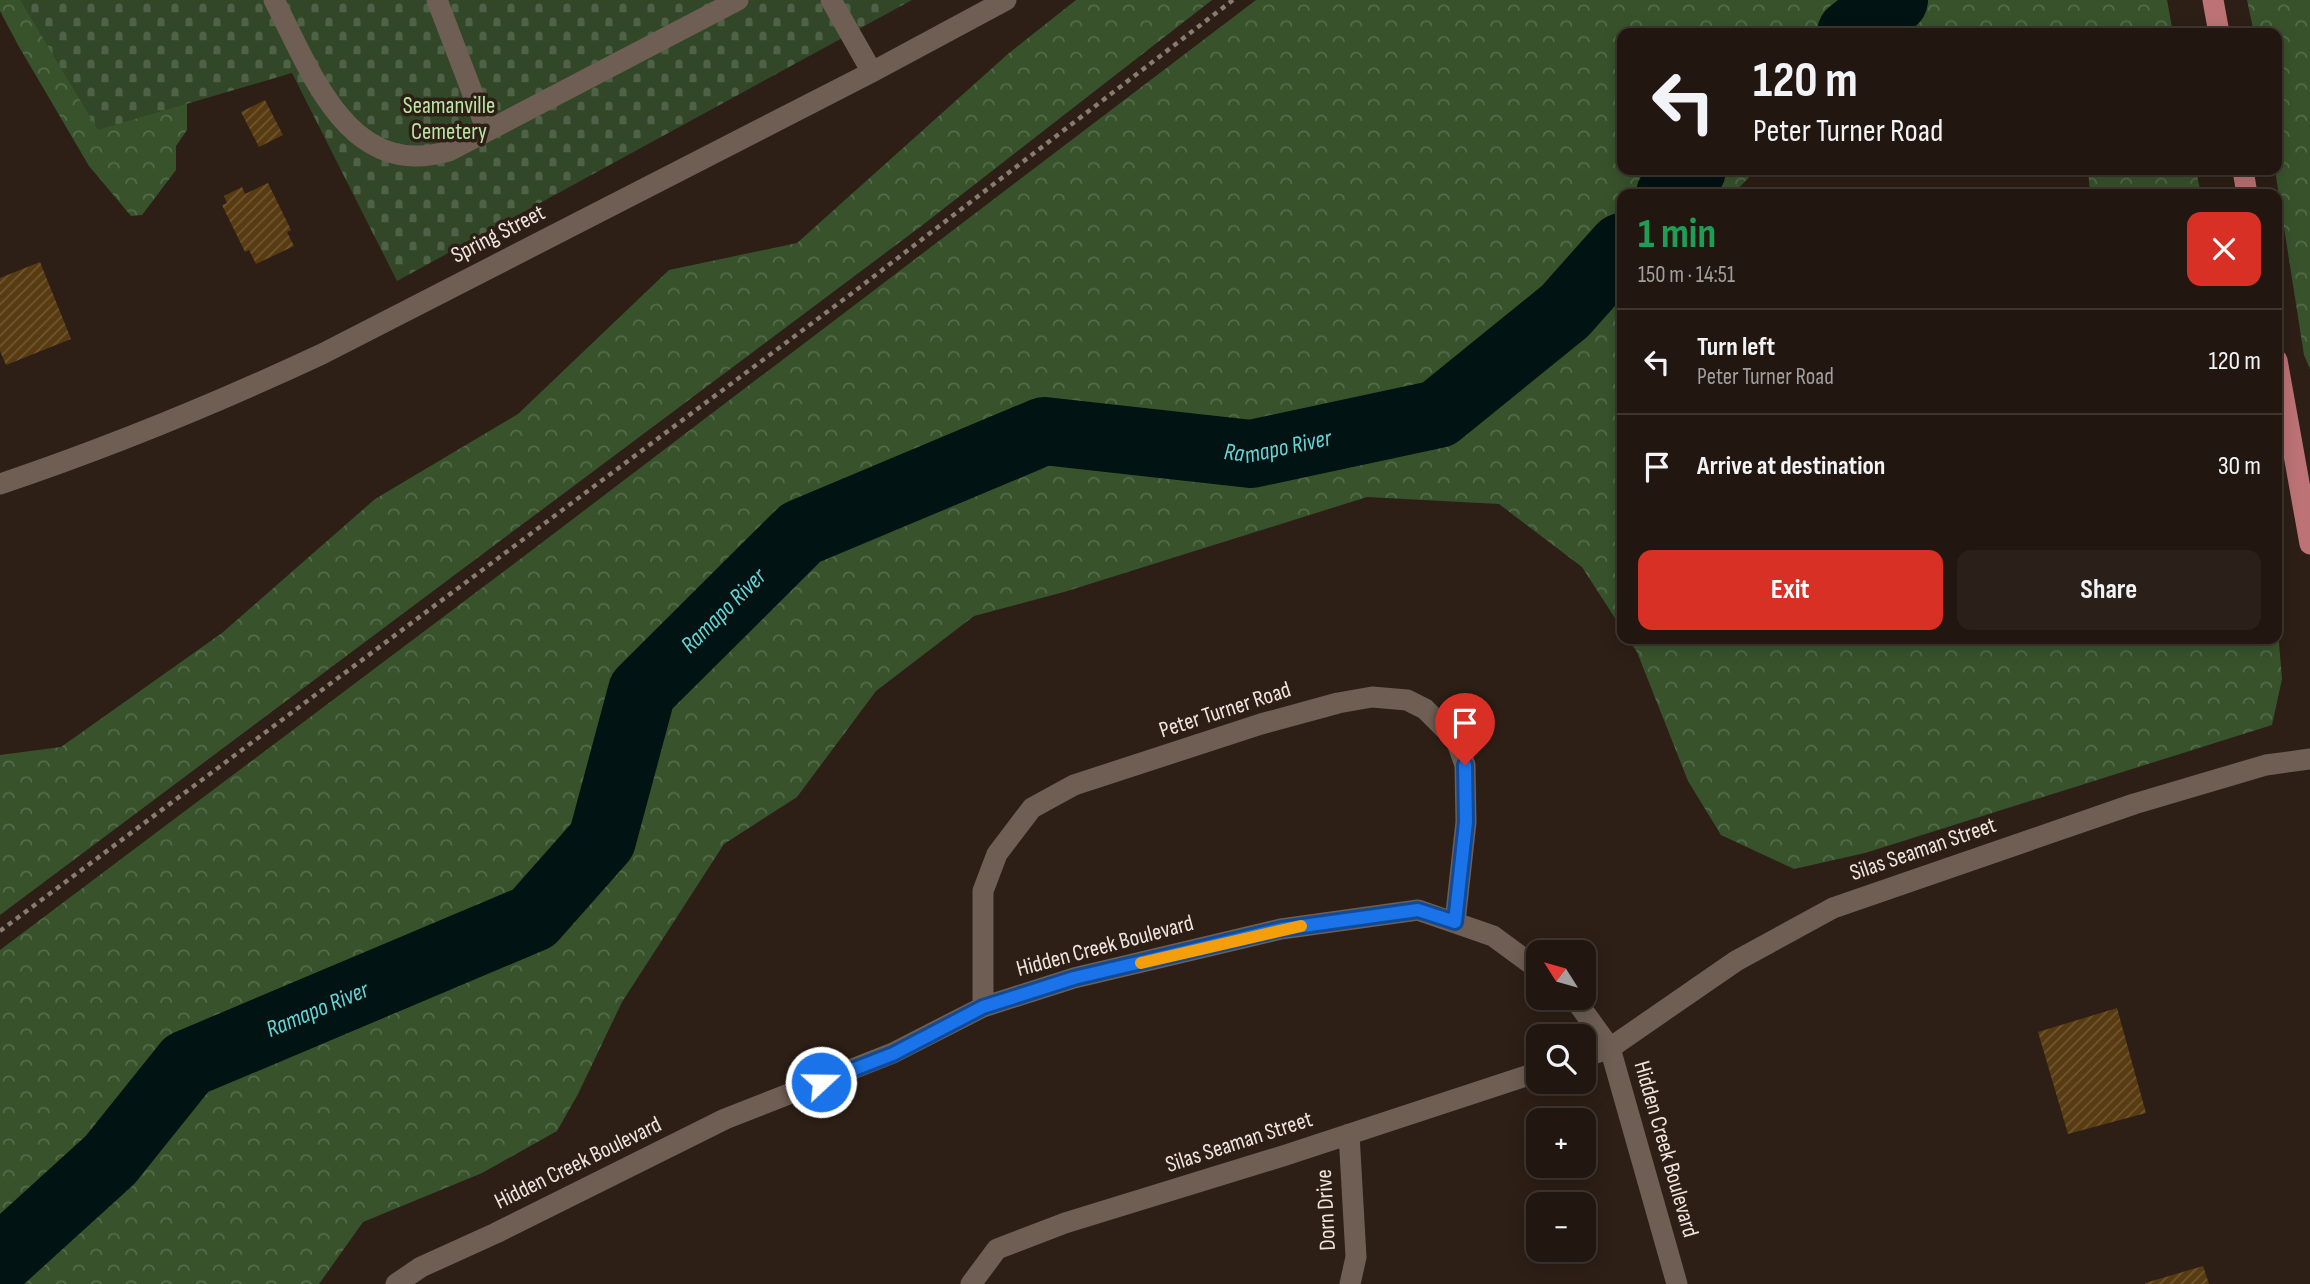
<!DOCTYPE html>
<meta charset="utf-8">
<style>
:root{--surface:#221710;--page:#2a2019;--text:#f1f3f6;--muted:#a29f9f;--line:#3f3630;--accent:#d93025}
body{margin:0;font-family:"Sofia Sans Condensed",sans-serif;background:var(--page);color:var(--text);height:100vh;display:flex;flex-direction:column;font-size:26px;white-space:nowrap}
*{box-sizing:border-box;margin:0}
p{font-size:23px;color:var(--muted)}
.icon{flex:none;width:38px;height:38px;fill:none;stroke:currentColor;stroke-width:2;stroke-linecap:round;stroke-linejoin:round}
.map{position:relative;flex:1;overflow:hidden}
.details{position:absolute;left:1617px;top:189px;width:665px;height:455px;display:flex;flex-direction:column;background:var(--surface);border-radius:14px;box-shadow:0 4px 18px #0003,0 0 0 2px var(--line)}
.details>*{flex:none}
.banner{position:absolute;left:1617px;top:28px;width:665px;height:147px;border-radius:14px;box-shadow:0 4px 18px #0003,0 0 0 2px var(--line);background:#221710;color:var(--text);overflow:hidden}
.needle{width:46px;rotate:307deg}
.controls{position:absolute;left:1526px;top:940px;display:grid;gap:14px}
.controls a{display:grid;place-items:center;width:70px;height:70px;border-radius:14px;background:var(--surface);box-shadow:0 4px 18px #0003,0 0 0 2px var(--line);font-size:35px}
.pin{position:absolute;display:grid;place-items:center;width:60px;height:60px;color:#fff;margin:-72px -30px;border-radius:50% 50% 50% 0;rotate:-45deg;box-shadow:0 0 7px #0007}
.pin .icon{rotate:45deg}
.me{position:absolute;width:77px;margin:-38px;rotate:69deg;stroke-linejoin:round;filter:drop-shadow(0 0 5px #0008)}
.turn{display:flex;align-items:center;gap:24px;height:147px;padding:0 21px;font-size:32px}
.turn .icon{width:91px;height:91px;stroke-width:2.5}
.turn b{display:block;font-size:49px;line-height:60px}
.round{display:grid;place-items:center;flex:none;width:74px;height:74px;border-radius:14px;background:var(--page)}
.headline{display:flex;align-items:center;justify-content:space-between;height:119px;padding:0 21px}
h1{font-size:42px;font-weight:700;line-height:52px;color:#1e9e55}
.action{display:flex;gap:14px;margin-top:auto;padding:14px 21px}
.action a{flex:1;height:80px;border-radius:14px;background:var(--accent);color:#fff;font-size:28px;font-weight:700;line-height:80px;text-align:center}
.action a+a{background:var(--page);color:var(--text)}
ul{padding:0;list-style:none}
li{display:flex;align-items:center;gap:21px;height:105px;padding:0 21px;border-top:2px solid var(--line)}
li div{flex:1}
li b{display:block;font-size:26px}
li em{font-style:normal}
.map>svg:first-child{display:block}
.forest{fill:url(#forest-crowns)}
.cemetery{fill:url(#cemetery-stones)}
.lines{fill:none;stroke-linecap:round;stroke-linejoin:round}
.river{stroke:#011313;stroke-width:68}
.building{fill:url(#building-hatch)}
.path{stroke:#877b73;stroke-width:4.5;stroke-dasharray:5 5;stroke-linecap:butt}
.minor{stroke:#6e5e53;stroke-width:21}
.major{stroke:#bd7375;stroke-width:21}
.route-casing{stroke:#114b97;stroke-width:18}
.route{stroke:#1a73e8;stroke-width:12}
.slow{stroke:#f59e0b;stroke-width:12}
.labels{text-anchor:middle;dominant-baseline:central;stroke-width:7;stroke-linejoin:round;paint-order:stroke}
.park-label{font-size:23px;fill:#bae7a6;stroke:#2d1f16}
.street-label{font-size:23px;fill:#efe5df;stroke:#2d1f16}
.water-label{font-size:24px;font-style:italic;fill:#68d3d4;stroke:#2d1f16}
</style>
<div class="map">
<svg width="2310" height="1284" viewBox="0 0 2310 1284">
<defs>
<pattern id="forest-crowns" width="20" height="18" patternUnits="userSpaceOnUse" patternTransform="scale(1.75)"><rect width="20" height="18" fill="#38532c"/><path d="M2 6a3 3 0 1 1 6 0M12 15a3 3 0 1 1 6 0" fill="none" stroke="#556c4a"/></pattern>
<pattern id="cemetery-stones" width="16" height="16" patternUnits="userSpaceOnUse" patternTransform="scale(1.75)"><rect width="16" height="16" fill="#314727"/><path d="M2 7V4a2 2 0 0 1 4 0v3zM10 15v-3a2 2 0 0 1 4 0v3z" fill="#4f6146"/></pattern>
<pattern id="building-hatch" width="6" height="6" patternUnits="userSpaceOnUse" patternTransform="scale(1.75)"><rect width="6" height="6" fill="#583b11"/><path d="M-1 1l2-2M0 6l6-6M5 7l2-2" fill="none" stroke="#705733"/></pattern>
</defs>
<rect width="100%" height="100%" fill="#2d1f16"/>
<path class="forest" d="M0,0H130L187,59V130L176,146V170L142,215L131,216L89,166L18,45L0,11Z
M1076,0H1212L920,227L0,915V755L61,747L222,633L375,499L518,414L669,270L797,243L1009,53Z
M1256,0H2167L2173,33H1622V170H1756L1733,194H1622V629L1582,567L1499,504L1367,497L1064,592L974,616L876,691L797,797L724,844L622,1002L578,1094L557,1131L482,1173L363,1222L319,1284H0V950L523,557Z
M2247,0H2310V369L2304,355L2275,170L2277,33H2254Z
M2088,170H2196L2201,194H2090Z
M2277,618L2282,679L2272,725L1865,853L1794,869L1721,835L1688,781L1637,652L1628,639H2277Z"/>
<path class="cemetery" d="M20,0H912L397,281L292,73L98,130Z"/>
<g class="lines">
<g class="river">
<path d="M1851,33L1894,0"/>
<path d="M1670,194L1692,170"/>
<path id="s1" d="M0,1260L110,1160L187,1064L533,918L602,840L642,691L801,533L1044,431L1251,454L1438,414L1565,311L1622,247"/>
</g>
</g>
<path class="building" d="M265,100L283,135L259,147L241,112Z
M268,183L291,230L287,232L294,246L256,264L249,250L245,252L222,205L227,203L224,196L242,187L245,194Z
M40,262L71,339L6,365L0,351V278Z
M2117,1008L2146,1113L2068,1134L2038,1032Z
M2203,1266L2209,1284H2145V1283Z"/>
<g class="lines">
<path class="path" d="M0,931L851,294L1233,0"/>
<path class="minor" d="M274,0C311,71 348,181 449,151L738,0
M437,0L487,131
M831,0L872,72
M0,484C110,447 217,403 322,354L872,72L1006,0
M1574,998L1610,1048L1677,1284
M983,1007V891L997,854L1032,808L1074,785L1261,724L1338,703L1372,697L1407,700L1425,709L1456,740L1465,765L1466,822L1455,922
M1584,1057L1610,1048L1736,961L1833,908L2134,804L2266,765L2310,759
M1349,1134L1356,1257L1350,1284
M396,1284L421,1267L496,1233L725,1119L893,1053L983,1007L1074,978L1281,929L1418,910L1493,936L1538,969
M971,1284L997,1249L1065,1223L1286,1155L1538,1072"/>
<path class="major" d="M2213,0L2219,33
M2243,170L2247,194
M2277,360L2310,544"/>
</g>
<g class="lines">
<g class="route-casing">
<path id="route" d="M821,1082L893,1054L983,1007L1074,978L1281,929L1418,910L1455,922L1466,822L1465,765"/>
</g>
<use href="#route" class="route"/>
<path class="slow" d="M1141,963L1301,926"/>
</g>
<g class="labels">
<g class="park-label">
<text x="449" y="106">Seamanville<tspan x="449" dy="26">Cemetery</tspan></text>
</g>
<g class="street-label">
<text transform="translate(498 234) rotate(-27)">Spring Street</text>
<text transform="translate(1225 710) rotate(-18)">Peter Turner Road</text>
<text transform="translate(1923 849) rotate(-19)">Silas Seaman Street</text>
<text transform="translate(1105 946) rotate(-15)">Hidden Creek Boulevard</text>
<text transform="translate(1239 1142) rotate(-18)">Silas Seaman Street</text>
<text transform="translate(1666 1149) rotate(74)">Hidden Creek Boulevard</text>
<text transform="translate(578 1163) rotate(-26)">Hidden Creek Boulevard</text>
<text transform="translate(1326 1210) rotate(-93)">Dorn Drive</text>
</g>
<g class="water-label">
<text stroke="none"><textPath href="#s1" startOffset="1629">Ramapo River</textPath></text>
<text stroke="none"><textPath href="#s1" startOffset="1020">Ramapo River</textPath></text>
<text stroke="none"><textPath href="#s1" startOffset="413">Ramapo River</textPath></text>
</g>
</g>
</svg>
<div class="controls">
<a><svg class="needle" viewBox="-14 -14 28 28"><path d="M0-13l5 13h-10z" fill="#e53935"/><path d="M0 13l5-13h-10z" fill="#a29f9f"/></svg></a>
<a><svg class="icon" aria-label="search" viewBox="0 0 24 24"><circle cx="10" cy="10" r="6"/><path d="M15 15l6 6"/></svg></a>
<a>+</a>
<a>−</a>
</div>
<div class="pin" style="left:1465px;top:765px;background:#d93025"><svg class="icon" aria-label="arrive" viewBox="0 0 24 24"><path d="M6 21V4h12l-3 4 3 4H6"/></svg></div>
<svg class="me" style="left:821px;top:1082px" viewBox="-20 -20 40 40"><circle r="17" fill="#1a73e8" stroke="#fff" stroke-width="3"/><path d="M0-11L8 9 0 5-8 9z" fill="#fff"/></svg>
<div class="banner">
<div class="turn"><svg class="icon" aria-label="left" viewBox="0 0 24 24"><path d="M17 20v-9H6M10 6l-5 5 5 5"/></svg><div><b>120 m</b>Peter Turner Road</div></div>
</div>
<section class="details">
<div class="headline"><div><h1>1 min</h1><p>150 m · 14:51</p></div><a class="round" style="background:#d93025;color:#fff"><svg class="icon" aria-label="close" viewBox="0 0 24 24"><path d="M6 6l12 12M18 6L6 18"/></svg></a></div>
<ul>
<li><svg class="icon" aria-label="left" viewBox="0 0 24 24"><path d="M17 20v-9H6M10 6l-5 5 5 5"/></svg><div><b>Turn left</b><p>Peter Turner Road</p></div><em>120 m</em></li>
<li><svg class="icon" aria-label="arrive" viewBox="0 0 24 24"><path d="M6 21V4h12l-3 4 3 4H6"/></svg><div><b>Arrive at destination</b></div><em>30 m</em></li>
</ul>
<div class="action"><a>Exit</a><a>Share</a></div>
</section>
</div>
